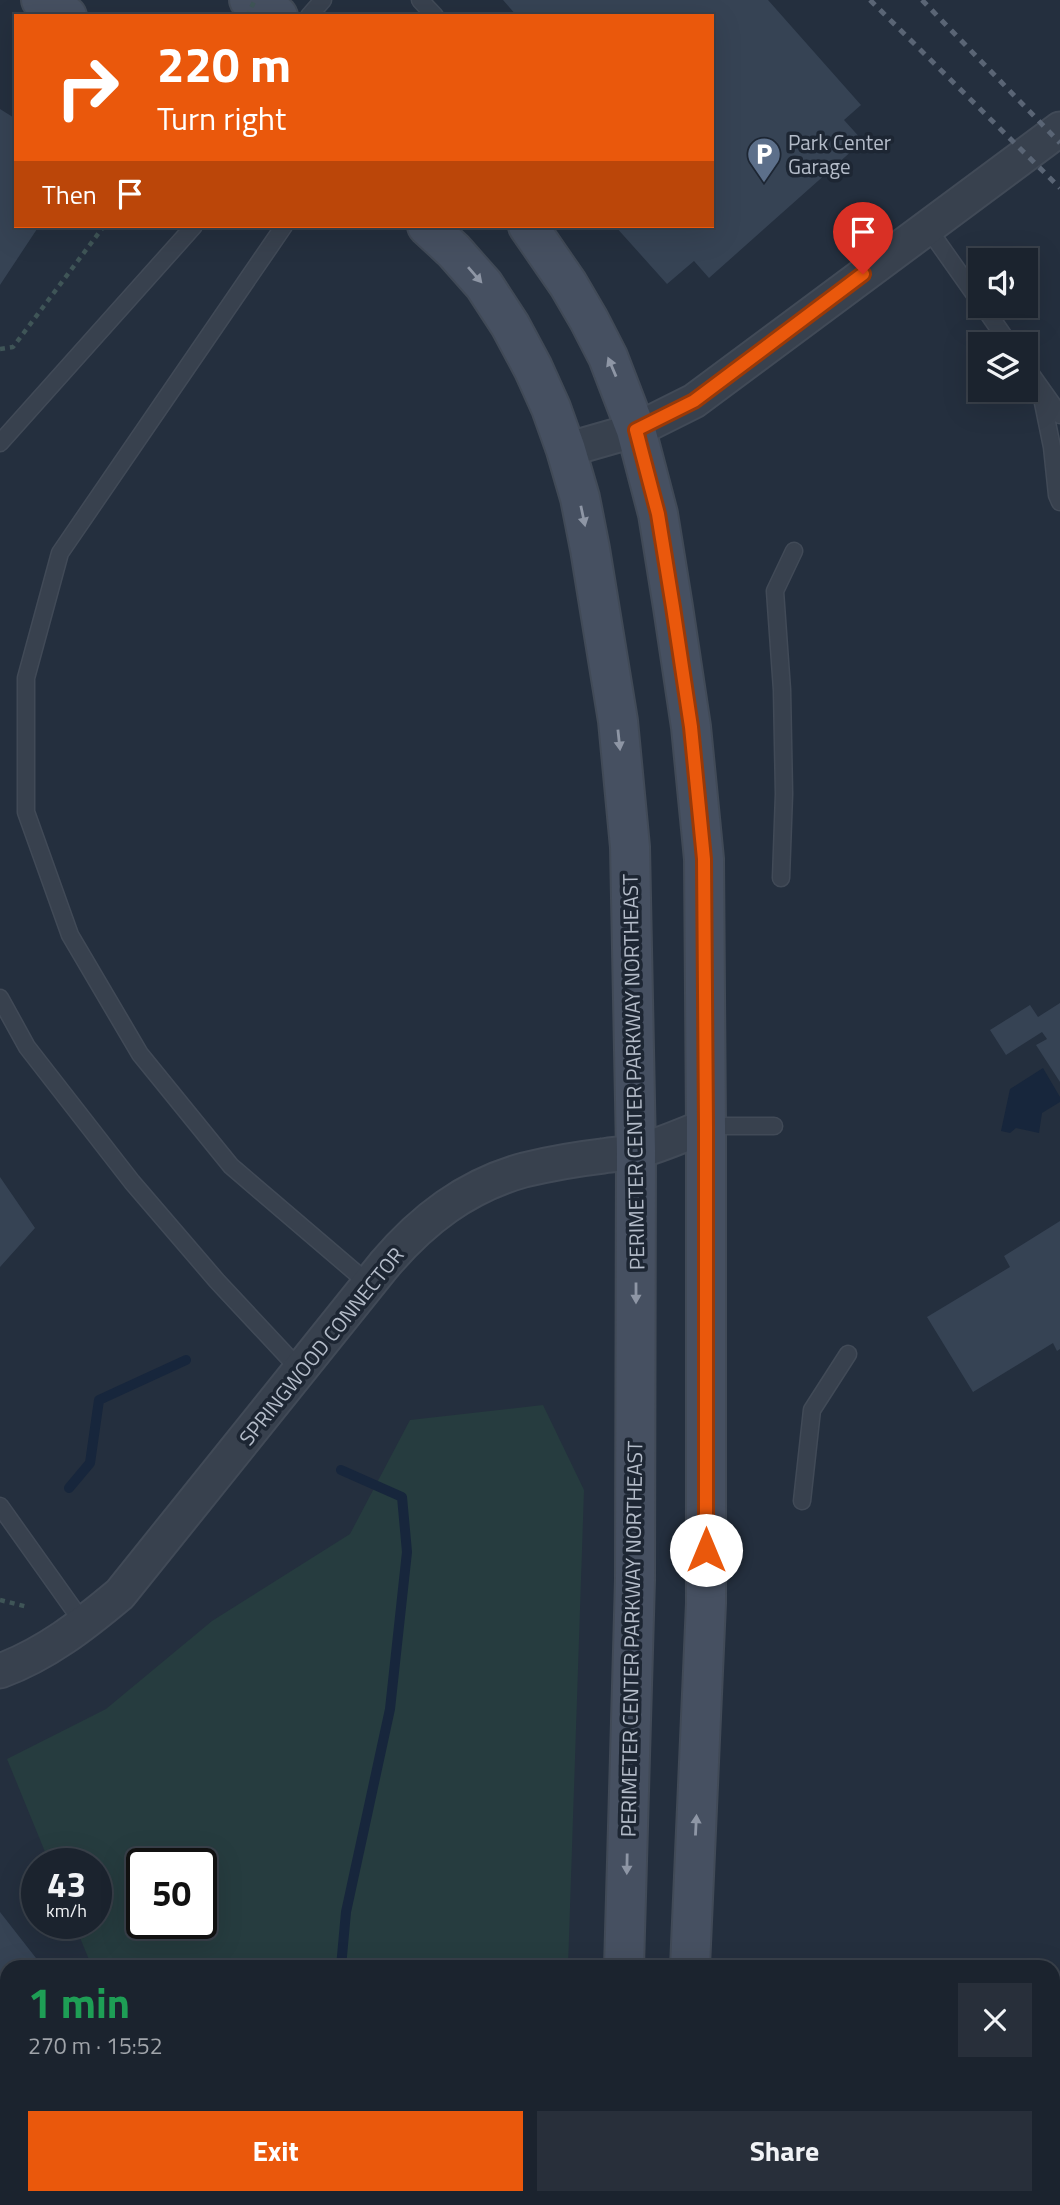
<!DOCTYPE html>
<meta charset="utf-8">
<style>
:root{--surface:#1b232e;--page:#282f3a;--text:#f1f3f6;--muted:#a0a4aa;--line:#39404a;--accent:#ea580c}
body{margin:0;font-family:"Titillium Web",sans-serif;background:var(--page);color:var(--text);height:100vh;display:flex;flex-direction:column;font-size:26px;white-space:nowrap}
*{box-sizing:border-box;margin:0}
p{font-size:23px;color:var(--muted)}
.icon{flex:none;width:38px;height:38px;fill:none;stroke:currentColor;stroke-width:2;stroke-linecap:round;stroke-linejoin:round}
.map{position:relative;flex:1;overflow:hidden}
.side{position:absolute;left:0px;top:1960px;width:1060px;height:245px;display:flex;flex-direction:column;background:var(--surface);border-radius:21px 21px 0 0;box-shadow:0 7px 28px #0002,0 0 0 2px var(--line)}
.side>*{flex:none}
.hud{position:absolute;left:14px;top:14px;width:700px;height:214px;border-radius:0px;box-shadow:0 7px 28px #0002,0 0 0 2px var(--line);background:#ea580c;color:#fff;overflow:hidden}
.controls{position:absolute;left:968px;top:248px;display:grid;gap:14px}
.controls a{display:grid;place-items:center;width:70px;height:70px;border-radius:0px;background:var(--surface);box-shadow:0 7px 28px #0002,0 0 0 2px var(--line);font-size:35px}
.speed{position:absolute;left:21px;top:1848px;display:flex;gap:14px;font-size:35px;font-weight:700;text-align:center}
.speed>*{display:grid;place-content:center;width:91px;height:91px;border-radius:50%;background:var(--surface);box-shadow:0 7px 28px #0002,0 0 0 2px var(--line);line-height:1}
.speed small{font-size:18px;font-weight:400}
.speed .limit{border:4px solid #111;border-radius:10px;background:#fff;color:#111}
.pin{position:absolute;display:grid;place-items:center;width:60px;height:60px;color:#fff;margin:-72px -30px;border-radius:50% 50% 50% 0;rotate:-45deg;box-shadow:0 0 7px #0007}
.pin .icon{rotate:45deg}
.me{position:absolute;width:77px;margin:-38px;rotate:0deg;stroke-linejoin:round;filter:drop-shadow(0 0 5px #0008)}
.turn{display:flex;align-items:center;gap:24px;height:147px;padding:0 28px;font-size:32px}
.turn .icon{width:91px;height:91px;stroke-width:2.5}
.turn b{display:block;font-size:49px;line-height:60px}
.then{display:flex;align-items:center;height:66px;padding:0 28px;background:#0003;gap:14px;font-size:26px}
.round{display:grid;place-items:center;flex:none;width:74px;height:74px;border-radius:0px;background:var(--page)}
.head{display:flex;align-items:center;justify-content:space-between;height:119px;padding:0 28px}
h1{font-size:42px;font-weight:700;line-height:52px;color:#1e9e55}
.cta{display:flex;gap:14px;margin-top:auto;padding:14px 28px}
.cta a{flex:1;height:80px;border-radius:0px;background:var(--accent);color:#fff;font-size:28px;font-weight:700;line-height:80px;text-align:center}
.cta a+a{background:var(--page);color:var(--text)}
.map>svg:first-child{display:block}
.green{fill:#263c3f;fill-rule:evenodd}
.water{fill:#17263c}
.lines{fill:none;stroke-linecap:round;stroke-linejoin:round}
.stream{stroke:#17263c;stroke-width:10}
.building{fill:#364354}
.service-casing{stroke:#414a57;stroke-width:19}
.minor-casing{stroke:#414a57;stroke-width:37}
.secondary-casing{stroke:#414a57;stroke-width:42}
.motorway-casing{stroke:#434c59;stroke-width:42}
.path{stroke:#3f5557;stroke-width:4.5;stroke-dasharray:5 5;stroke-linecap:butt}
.service{stroke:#38414e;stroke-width:16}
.minor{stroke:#38414e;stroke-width:33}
.secondary{stroke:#465061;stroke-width:38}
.motorway{stroke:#746855;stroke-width:38}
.rail{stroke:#5a6575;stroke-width:5;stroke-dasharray:7 7;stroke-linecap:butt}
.path-bridge{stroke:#3f5557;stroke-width:4.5;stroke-dasharray:5 5;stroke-linecap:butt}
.oneway{fill:#8e96a5}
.route-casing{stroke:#983908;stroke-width:18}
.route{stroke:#ea580c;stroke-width:12}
.labels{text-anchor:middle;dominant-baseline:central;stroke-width:7;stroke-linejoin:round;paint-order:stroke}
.poi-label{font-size:21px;fill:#b4bcc9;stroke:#1d2633;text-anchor:start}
.street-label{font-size:21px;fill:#b4bcc9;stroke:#1d2633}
</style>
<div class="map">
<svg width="1060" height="2205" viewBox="0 0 1060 2205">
<rect width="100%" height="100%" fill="#242f3e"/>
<path class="green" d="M543,1405L584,1490L568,1967H92L74,1923H96V1864H50L7,1759L106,1709L212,1621L350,1534L410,1420ZM142,1864H201V1923H142Z
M204,2198H574L575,2205H209Z"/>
<path class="water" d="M1043,1068L1060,1097V1102L1042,1113L1039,1133L1016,1128L1010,1133L1001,1131L1010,1089Z"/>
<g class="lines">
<path class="stream" d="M69,1488L90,1463L99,1400L186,1360
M341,1967L346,1912L390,1709L407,1552L402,1497L341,1470
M514,2198L522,2205"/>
</g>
<path class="building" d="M503,0H768L861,105L844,120L863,141L709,278L694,261L667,284L615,226H712V16H517Z
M0,109L16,119V226H39L0,285Z
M1060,1003V1082L1036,1045L1047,1039L1042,1032L1006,1055L990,1030L1030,1005L1038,1017Z
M0,1177L35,1228L0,1267Z
M1060,1221V1349L1057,1351L1053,1343L973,1392L927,1317L1010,1267L1004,1256Z
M0,1912L43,1967H7V2086L0,2091Z
M7,2089V2198H183L188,2205H0V2094Z"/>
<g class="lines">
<g class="service-casing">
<path id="service" d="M420,0L435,16
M309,16L323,0
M284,226L60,553L26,678V812L70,935L140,1054L231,1166L369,1284
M927,227L980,302
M983,306L1010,345
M1026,367L1060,415
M1040,388L1052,447L1057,495L1060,502
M0,443L194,226
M781,878L784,794L782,690L775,591L794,551
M0,998L27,1047L132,1182L217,1281L301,1371
M706,1126H774
M802,1501L812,1410L848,1354
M0,1506L84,1624"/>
</g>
<g class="minor-casing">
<path id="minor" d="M566,450L636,430L694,401L1060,129
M0,1671C46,1654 83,1625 120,1594L384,1265C422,1220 466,1186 524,1170C549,1164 577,1159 603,1156C614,1154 625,1154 635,1152C659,1146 683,1135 706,1126"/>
</g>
<g class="secondary-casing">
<path id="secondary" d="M41,0L67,16
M249,0L278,16
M427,226L454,251L484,285L510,325L533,368L551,408L566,450L580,498L590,549L618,721L630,847L636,1151L635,1580L624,1967
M528,226L568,284L589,320L608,357L636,430L658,514L673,607L691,727L704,859L706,1126V1603L690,1967
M631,2198L632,2205
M698,2198L699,2205"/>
</g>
<g class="motorway-casing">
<path id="motorway" d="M1054,2046L1060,2036
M1054,2157L1060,2147
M950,2205L955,2198
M1022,2205L1026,2198"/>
</g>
<path class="path" d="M0,349L13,347L104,226
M0,1600L28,1607"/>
<use href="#service" class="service"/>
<use href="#minor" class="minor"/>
<use href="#secondary" class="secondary"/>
<use href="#motorway" class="motorway"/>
<path class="rail" d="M870,0L1060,188
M922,0L1060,143"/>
<path class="path-bridge" d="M247,16L255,0"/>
</g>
<defs><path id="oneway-solid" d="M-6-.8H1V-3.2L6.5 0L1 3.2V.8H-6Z" transform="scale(1.75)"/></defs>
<g class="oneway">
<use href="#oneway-solid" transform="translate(475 275) rotate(49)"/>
<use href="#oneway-solid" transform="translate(612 367) rotate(-113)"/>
<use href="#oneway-solid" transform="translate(583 516) rotate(78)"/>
<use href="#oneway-solid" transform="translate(619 740) rotate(84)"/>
<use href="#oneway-solid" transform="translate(636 1293) rotate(90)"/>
<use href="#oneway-solid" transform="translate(696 1825) rotate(-87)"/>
<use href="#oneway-solid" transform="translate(627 1864) rotate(91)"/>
</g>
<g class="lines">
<g class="route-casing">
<path id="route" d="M706,1550V1126L704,859L691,727L673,607L658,514L636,430L694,401L863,274"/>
</g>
<use href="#route" class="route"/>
</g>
<defs>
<g id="parking-pin" transform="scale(1.75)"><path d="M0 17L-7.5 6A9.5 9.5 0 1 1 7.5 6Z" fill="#5c6f8a" stroke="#1d2633"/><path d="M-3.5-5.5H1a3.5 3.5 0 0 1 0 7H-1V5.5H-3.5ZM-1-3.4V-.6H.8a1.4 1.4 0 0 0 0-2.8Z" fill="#fff"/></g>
</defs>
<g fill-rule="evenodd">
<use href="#parking-pin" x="764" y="154"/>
</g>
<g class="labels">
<g class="poi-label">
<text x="788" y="142">Park Center<tspan x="788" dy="24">Garage</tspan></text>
</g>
<g class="street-label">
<text transform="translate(633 1072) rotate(-91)">PERIMETER CENTER PARKWAY NORTHEAST</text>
<text transform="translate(321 1346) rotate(-51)">SPRINGWOOD CONNECTOR</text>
<text transform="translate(631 1639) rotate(-89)">PERIMETER CENTER PARKWAY NORTHEAST</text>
</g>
</g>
</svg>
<div class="controls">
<a><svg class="icon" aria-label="sound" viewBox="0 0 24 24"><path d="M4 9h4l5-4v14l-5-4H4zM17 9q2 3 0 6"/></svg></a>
<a><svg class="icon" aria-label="layers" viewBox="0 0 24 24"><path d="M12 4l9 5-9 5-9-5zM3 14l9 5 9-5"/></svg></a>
</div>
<div class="speed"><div>43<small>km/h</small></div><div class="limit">50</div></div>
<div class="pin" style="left:863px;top:274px;background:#d93025"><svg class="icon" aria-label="arrive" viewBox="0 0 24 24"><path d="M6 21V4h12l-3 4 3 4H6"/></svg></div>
<svg class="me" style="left:706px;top:1550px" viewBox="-20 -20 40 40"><circle r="19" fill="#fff"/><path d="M0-13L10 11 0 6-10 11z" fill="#ea580c"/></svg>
<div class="hud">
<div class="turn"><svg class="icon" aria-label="right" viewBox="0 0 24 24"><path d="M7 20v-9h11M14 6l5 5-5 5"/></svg><div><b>220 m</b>Turn right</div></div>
<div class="then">Then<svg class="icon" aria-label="arrive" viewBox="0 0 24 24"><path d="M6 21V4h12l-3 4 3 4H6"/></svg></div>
</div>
<section class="side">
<div class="head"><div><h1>1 min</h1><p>270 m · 15:52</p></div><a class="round"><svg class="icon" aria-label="close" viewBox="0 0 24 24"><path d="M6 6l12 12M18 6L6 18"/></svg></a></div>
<div class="cta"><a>Exit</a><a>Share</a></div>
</section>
</div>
